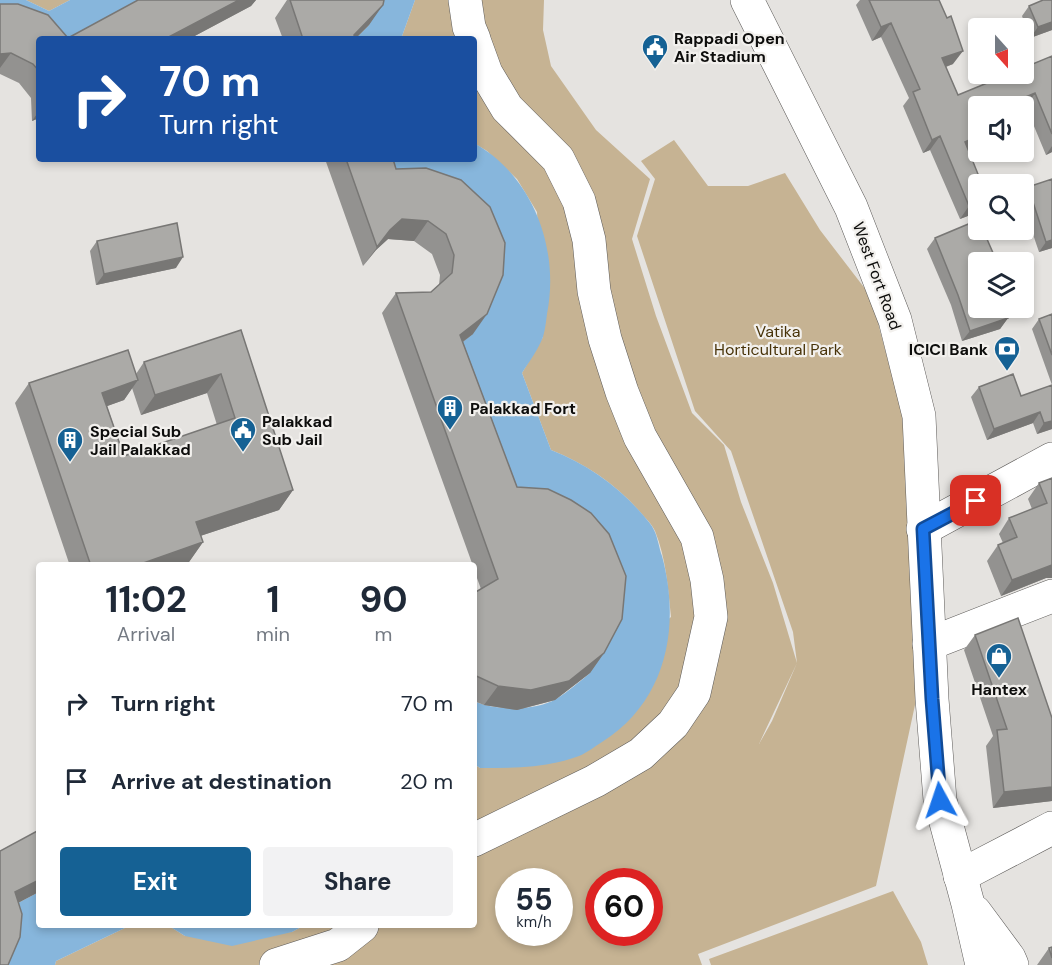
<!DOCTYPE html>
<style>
:root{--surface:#fff;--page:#f2f2f3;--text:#1f2937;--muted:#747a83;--accent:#156194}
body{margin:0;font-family:"DM Sans",sans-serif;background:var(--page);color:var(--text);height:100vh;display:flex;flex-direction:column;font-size:22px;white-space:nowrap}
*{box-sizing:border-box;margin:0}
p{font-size:20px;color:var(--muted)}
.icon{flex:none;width:33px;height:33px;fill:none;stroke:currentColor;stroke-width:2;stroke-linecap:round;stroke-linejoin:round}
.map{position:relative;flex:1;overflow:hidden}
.panel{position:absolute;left:36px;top:562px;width:441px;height:366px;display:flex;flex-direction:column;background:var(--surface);border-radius:6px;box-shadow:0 3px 9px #0003}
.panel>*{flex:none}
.guide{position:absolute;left:36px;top:36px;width:441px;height:126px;border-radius:6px;box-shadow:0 3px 9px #0003;background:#1a4fa0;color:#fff;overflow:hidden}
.needle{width:39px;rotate:159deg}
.tools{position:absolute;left:968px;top:18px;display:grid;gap:12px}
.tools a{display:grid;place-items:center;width:66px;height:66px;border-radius:6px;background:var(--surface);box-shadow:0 3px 9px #0003;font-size:30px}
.speed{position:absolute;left:495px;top:868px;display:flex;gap:12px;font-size:30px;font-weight:700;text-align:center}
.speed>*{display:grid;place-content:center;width:78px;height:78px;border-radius:50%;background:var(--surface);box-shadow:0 3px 9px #0003;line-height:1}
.speed small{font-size:15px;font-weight:400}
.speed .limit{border:9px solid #d22;background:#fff;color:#111}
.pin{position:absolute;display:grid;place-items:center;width:51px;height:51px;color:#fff;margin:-26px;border-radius:12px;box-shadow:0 3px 9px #0006}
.me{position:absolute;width:66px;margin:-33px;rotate:355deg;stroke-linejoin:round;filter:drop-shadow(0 0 4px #0008)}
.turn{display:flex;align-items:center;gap:21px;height:126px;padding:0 24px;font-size:27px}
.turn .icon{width:78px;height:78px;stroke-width:2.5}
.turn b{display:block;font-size:42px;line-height:51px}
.eta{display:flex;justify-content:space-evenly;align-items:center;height:102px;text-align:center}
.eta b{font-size:36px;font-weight:700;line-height:42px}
.primary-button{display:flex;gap:12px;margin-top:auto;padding:12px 24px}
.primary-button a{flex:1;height:69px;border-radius:6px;background:var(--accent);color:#fff;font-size:24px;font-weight:700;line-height:69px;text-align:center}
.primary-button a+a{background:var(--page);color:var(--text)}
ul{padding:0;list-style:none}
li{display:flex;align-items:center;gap:18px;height:78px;padding:0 24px}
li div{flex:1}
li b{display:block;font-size:22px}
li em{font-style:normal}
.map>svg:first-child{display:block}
.green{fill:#c6b393;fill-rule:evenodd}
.water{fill:#87b6dc}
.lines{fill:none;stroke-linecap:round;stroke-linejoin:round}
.minor-casing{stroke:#5d5b59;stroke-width:34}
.major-casing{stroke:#5d5b59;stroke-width:34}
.minor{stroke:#fff;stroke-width:33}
.major{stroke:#fff;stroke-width:33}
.wall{fill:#939290;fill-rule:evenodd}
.shaded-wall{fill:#787775}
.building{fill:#abaaa7;stroke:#787775;stroke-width:1.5}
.route-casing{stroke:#114b97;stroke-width:15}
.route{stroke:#1a73e8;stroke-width:10}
.labels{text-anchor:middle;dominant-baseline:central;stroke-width:4.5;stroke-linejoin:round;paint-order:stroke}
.poi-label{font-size:16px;font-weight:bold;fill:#0d0d0c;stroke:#f2f0ed;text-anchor:start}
.street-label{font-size:16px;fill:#0d0d0c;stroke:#f2f0ed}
.park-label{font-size:16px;fill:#483309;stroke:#f2f0ed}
</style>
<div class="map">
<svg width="1052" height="965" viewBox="0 0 1052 965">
<rect width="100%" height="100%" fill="#e5e3e0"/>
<path class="green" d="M26,0H70L49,11Z
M415,0H544L543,30L551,66L596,130L650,179L632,239L656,316L692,413L724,445L741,502L773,583L797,663L793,632L731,451L695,411L637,236L655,179L641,161L674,140L708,186H748L785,173L820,230L876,303L879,327L893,379L914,420L918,691L876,886L698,954L702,965H55L56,961L129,926H169L185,936L292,932L303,926H474V764L480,768L671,617C668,588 666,558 655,531C652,524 645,518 641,513C616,484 586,464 551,450L522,373L543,337L537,212L517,179L487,151L474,143V39H401ZM797,663L772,721L759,744ZM508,882H560V933H508ZM598,882H650V933H598Z
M893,891L921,942L928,965H711L709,959Z"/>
<path class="water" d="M0,0H26L49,11L70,0H160L89,39H39L0,23Z
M376,0H415L401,39H355L369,25Z
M474,143C533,176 560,249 547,314C546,322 545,330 543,337C538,350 529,362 522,373L551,450C587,464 618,486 643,515C647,520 652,525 654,530C658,538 659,548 662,556C681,626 667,701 602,742C595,746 587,753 579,756C547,768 513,768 480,768L474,764V701C495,711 536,711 556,699C568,692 579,682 590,673L503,507L446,354L490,299L373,159H474Z
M39,892V926H129L56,961L55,965H3L1,912Z
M169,926H303L292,932L232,946L185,936Z"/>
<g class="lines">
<g class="minor-casing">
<path id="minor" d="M465,0L469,27L474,39
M474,40L486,73L507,108L558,159L579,201L589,240L594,291L605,339L622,392L640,437L697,537L707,580L711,617L694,693L673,724L641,754L595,781L474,840
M923,529L1052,459
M929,644L1052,596
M960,876L1052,828
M276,965L338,945L362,926"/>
</g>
<g class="major-casing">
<path id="major" d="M747,0L851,207L895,320L919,416L932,699L940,800L968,904L982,965
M975,912L1009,958L1012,965"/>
</g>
<use href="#minor" class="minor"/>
<use href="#major" class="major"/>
</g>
<path class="wall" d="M138,0H256L251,6L189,39H39V118L32,121L31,98L19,83L0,74V4L68,38Z
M287,0H384L369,25L355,39H283L275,18Z
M860,0H939L953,64L946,67L958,95L1052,56V152L1046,155L1026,107L1023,108V106H978V145L968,150L978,212L960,219L930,150L923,153L903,106L909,98L881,37L872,41L856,5Z
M1029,6L1052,30L1030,38L1022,16Z
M325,159H393L396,169L461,180L473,334L463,342L517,487L604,653L590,673L555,700L517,710L484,705L474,701V593L481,589L474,570V566H473L382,313L396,293L431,292L439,285L440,275L432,254L414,241L388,239L376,250L363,266Z
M1028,187L1052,248L1039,252L1023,205V194Z
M935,238L978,262L1008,318L1000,329L962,341L951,305L927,249Z
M97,241L176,268L96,285L90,251Z
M1052,314V429L1037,434L1033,423L987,440L971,397L979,387L1021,396L1052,385L1032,329L1039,319Z
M241,330L293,490L279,510L200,536L203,542L189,562L179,566H70L15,403L29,383L136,374L144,362ZM132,388L141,415L207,393L217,425L124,456L107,406L124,400Z
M1052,478V578H1046L1001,596L987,561L998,545L1003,543L999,534L1009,518L1032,509L1028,499L1039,483Z
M975,635L1052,718V801L993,808L986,746L993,736L964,650Z
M1052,947V965H1037L1049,948Z"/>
<path class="shaded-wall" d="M239,0H256L251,6L189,39H165Z
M383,5L369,25L355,39L354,35Z
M1052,22V30L1030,38L1038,27Z
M891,23L881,37L872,41L881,27Z
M963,51L953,64L933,71L942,58Z
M11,53L0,68V54Z
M1035,93L1026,107L1023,108V106H1004Z
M39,111V118L32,121Z
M940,136L930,150L923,153L932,140Z
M978,136V145L955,155L965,142Z
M1052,146V152L1046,155Z
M978,202V212L960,219L969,206Z
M402,219L428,221L414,241L388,239L376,250L363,266L390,230Z
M1052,240V248L1039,252L1046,242Z
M183,257L176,268L96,285L104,274Z
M487,314L473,334L446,354L460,335Z
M1008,318L1000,329L962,341L970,331Z
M221,374L207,393L141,415L155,395Z
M138,380L124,400L88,413L102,393Z
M1040,412L1033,423L987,440L994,429Z
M1052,421V429L1037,434L1044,423Z
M293,490L279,510L182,542L196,522Z
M203,542L189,562L179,566H135Z
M1052,565V578H1046L1001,596L1012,580Z
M604,653L590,673L555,700L517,710L484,705L498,686Z
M1052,787V801L993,808L1004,792Z
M39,880V892L1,912L15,892Z"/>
<path class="building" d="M138,0H239L165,39H39V71L33,64L11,53L0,54V4H18L48,15L68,38Z
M290,0H384L383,5L354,35L355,39H303Z
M869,0H939L947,18L951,16L963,51L942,58L958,95L1009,74H1023V68L1052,56V134L1035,93L1004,106H978V136L965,142L982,184H978V202L969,206L940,136L932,140L913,92L920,89L891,23L881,27Z
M1043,0H1052V22L1038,27L1029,6Z
M346,159H393L396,169L426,168L461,180L490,207L505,243L503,275L487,314L460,335L517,487L548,489L571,500L591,513L609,534L626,576L622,619L604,653L569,681L531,690L498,686L474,675V593L498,579L396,293L431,292L452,273L454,255L446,234L428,221L402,219L390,230L377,247Z
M1052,179V240L1046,242L1028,187Z
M978,220V230H983L997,262H978V308H1004L1008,318L970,331L958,295L935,238Z
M177,223L183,257L104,274L97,241Z
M1052,314V355L1039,319Z
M241,330L293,490L196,522L203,542L135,566H91L29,383L128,350L138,380L102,393L124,456L235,418L221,374L155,395L144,362Z
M1013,374L1021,396L1052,385V421L1044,423L1040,412L994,429L979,387Z
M1052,478V565L1012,580L998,545L1017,537L1009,518L1047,503L1039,483Z
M1018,618L1052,718V787L1004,792L997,730L1007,729L975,635Z
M39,830V880L15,892L22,914L20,937L8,965H0V851Z
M1052,947V958L1049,948Z"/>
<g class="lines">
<g class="route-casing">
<path id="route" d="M940,800L932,699L923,529L976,501"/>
</g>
<use href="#route" class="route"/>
</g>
<defs>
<g id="civic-pin" transform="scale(1.35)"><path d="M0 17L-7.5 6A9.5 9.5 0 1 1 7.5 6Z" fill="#156194" stroke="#f2f0ed"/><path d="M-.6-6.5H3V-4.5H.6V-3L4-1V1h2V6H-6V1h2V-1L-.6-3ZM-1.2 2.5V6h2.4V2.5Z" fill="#fff"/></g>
<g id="bank-pin" transform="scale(1.35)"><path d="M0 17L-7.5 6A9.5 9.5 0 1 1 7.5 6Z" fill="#156194" stroke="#f2f0ed"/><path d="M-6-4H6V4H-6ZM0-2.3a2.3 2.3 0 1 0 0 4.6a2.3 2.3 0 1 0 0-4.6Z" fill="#fff"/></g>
<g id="building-pin" transform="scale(1.35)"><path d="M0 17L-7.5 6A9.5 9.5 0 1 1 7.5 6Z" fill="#156194" stroke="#f2f0ed"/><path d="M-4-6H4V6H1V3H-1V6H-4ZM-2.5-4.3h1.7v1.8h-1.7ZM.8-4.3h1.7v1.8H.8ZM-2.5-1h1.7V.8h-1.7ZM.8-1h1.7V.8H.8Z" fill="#fff"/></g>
<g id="shop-pin" transform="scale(1.35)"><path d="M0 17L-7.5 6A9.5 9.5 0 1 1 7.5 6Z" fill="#156194" stroke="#f2f0ed"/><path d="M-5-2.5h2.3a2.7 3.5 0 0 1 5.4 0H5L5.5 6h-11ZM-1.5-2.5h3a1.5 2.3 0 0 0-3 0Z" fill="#fff"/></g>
</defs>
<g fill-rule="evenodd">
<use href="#civic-pin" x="655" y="47"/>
<use href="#bank-pin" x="1007" y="349"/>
<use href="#building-pin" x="450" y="408"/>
<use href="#civic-pin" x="243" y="430"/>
<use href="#building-pin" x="70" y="440"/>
<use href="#shop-pin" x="999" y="656"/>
</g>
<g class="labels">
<g class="poi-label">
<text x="674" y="38">Rappadi Open<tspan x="674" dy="18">Air Stadium</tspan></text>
<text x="988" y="349" text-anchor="end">ICICI Bank</text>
<text x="470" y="408">Palakkad Fort</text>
<text x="262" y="421">Palakkad<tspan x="262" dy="18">Sub Jail</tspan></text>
<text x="90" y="431">Special Sub<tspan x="90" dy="18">Jail Palakkad</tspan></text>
<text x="999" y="689" text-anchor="middle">Hantex</text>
</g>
<g class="street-label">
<text transform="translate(877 276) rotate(70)">West Fort Road</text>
</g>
<g class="park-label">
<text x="778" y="331">Vatika<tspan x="778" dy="18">Horticultural Park</tspan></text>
</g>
</g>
</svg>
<div class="tools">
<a><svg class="needle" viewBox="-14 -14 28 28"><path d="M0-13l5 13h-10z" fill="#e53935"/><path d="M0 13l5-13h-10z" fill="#747a83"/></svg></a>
<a><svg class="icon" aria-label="sound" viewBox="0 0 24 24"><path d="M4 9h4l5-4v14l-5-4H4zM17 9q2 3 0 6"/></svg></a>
<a><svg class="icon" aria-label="search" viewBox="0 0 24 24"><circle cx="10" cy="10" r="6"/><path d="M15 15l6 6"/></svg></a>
<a><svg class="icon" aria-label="layers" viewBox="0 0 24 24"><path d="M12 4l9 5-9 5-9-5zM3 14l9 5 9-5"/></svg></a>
</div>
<div class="speed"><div>55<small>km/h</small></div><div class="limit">60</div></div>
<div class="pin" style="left:976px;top:501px;background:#d93025"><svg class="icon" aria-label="arrive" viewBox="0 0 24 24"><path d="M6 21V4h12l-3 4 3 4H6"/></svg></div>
<svg class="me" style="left:940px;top:800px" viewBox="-20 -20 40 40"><path d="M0-17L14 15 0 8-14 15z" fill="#1a73e8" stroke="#fff" stroke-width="4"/></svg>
<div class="guide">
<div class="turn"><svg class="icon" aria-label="right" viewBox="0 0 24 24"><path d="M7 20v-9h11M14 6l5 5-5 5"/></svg><div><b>70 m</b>Turn right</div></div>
</div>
<section class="panel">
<div class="eta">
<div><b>11:02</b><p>Arrival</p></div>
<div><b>1</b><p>min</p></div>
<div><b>90</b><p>m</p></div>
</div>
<ul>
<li><svg class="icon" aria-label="right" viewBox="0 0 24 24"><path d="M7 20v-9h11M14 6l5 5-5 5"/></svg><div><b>Turn right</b></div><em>70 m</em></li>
<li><svg class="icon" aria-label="arrive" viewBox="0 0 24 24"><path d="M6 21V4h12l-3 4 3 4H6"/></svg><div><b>Arrive at destination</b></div><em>20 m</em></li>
</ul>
<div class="primary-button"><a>Exit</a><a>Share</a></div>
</section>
</div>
